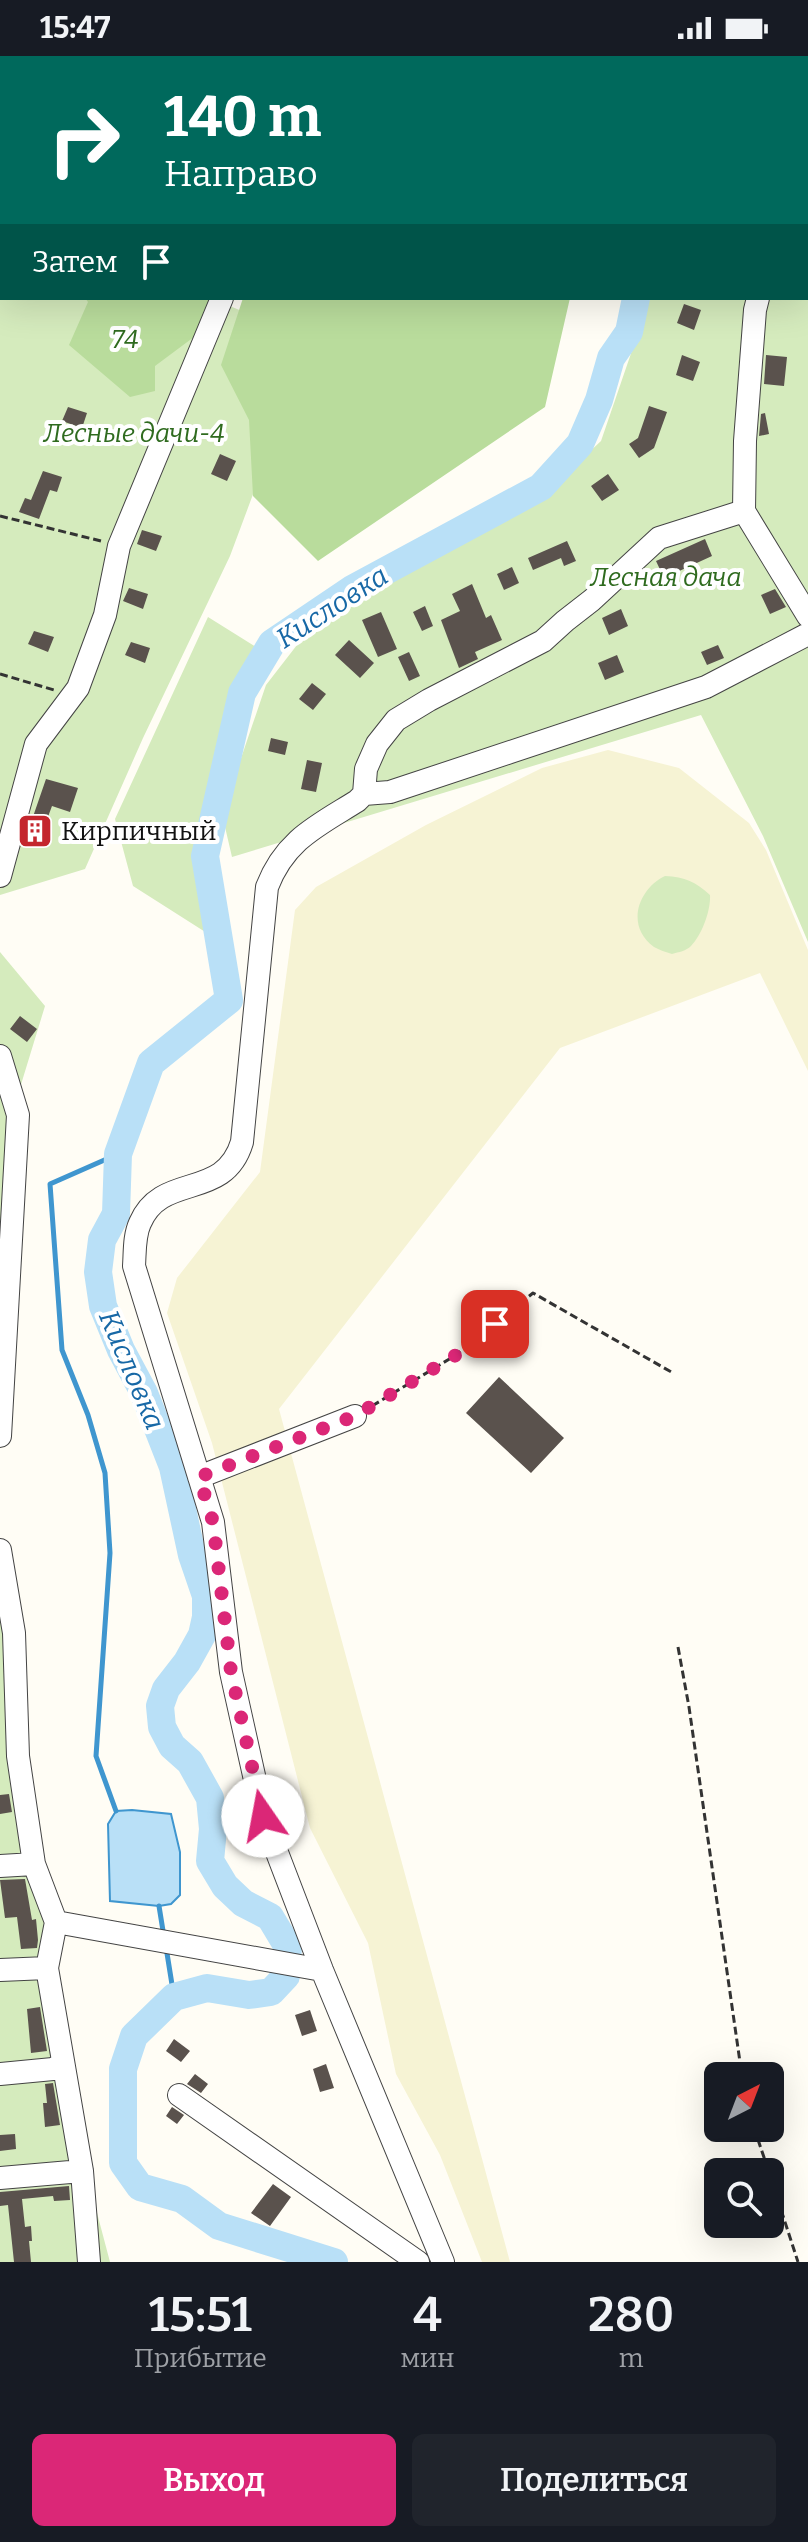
<!DOCTYPE html>
<html lang="ru">
<meta charset="utf-8">
<style>
:root{--surface:#171b24;--page:#20242c;--text:#f1f3f6;--muted:#9ea1a6;--accent:#db2777}
body{margin:0;font-family:Bitter,serif;background:var(--page);color:var(--text);height:100vh;display:flex;flex-direction:column;font-size:30px;white-space:nowrap}
*{box-sizing:border-box;margin:0}
p{font-size:26px;color:var(--muted)}
.icon{flex:none;width:44px;height:44px;fill:none;stroke:currentColor;stroke-width:2;stroke-linecap:round;stroke-linejoin:round}
.map{position:relative;height:2206px;overflow:hidden}
.drawer{display:flex;flex-direction:column;background:var(--surface);flex:1}
.drawer>*{flex:none}
.hud{position:absolute;left:0px;top:0px;width:808px;height:244px;box-shadow:0 8px 32px #0002;background:#00695c;color:#fff;overflow:hidden}
.needle{width:52px;rotate:42deg}
.tools{position:absolute;left:704px;top:2006px;display:grid;gap:16px}
.tools a{display:grid;place-items:center;width:80px;height:80px;border-radius:12px;background:var(--surface);box-shadow:0 8px 32px #0002;font-size:40px}
.pin{position:absolute;display:grid;place-items:center;width:68px;height:68px;color:#fff;margin:-34px;border-radius:16px;box-shadow:0 4px 12px #0006}
.me{position:absolute;width:88px;margin:-44px;rotate:348deg;stroke-linejoin:round;filter:drop-shadow(0 0 6px #0008)}
.turn{display:flex;align-items:center;gap:28px;height:168px;padding:0 32px;font-size:36px}
.turn .icon{width:104px;height:104px;stroke-width:2.5}
.turn b{display:block;font-size:56px;line-height:68px}
.then{display:flex;align-items:center;height:76px;padding:0 32px;background:#0003;gap:16px;font-size:30px}
.eta{display:flex;justify-content:space-evenly;align-items:center;height:136px;text-align:center}
.eta b{font-size:48px;font-weight:600;line-height:56px}
.cta{display:flex;gap:16px;margin-top:auto;padding:16px 32px}
.cta a{flex:1;height:92px;border-radius:12px;background:var(--accent);color:#fff;font-size:32px;font-weight:600;line-height:92px;text-align:center}
.cta a+a{background:var(--page);color:var(--text)}
.status{display:flex;justify-content:space-between;align-items:center;height:56px;padding:0 40px;background:var(--surface);direction:ltr}
.status svg{height:22px;fill:currentColor}
.map>svg:first-child{display:block}
.farmland{fill:#f6f3d4}
.green{fill:#d5ebbd}
.forest{fill:#b9dc9c}
.water{fill:#b9e0f7;stroke:#3f96cf;stroke-width:2}
.lines{fill:none;stroke-linecap:round;stroke-linejoin:round}
.stream{stroke:#3f96cf;stroke-width:5}
.river{stroke:#b9e0f7;stroke-width:28}
.building{fill:#5a524d}
.minor-casing{stroke:#444;stroke-width:24}
.path{stroke:#333;stroke-width:3;stroke-dasharray:8 4;stroke-linecap:butt}
.minor{stroke:#fff;stroke-width:22}
.route{stroke:#db2777;stroke-width:14;stroke-dasharray:0 25.2}
.labels{text-anchor:middle;dominant-baseline:central;stroke-width:8;stroke-linejoin:round;paint-order:stroke}
.park-label{font-size:26px;font-style:italic;fill:#2f6b1f;stroke:#fff}
.poi-label{font-size:26px;fill:#111;stroke:#fff;text-anchor:start}
.water-label{font-size:28px;font-style:italic;fill:#1768a6;stroke:#fff}
</style>
<div class="status"><b>15:47</b><svg viewBox="0 0 49 12"><path d="M0 12V9h3v3zM5 12V6h3v6zM10 12V3h3v9zM15 12V0h3v12zM26 1h20v11H26zM47 4h2v5h-2z"/></svg></div>
<div class="map">
<svg width="808" height="2206" viewBox="0 0 808 2206">
<rect width="100%" height="100%" fill="#fffdf5"/>
<path class="farmland" d="M608,694L679,712L749,767L766,794L808,894V1015L760,917L560,992L279,1353L510,2206H482L440,2099L396,2018L368,1887L310,1772L212,1387L167,1257L177,1222L260,1116L295,854L316,831L426,769L542,712Z"/>
<path class="green" d="M688,0H808V886L763,780L701,659L232,801L222,758L266,629L321,558L386,529L535,447L601,385L650,242H806V2H687Z
M0,184L2,242H210L311,283L230,500L143,682L85,813L0,839Z
M208,561L261,594L239,629L214,735L210,879L133,830L115,763Z
M665,820C685,821 696,826 710,839C711,854 702,879 691,890C686,895 679,896 672,898C666,896 659,894 654,891C625,870 638,833 665,820Z
M0,896L45,950L12,1058L0,1278Z
M0,1542L87,2119L110,2206H0Z"/>
<path class="forest" d="M0,0H487L2,2L0,192Z
M504,0H625L634,2H502Z
M85,242H215L202,275L155,310V335L130,341L69,289L88,246Z
M243,242H570L545,351L318,505L253,440L249,364L221,309Z"/>
<path class="water" d="M132,1754L171,1758L180,1796V1839L171,1848L159,1850L110,1845L108,1768L116,1755Z"/>
<g class="lines">
<path class="stream" d="M116,1755L96,1700L110,1497L105,1417L88,1359L62,1294L50,1128L118,1098
M159,1850L164,1881
M166,1891L174,1941"/>
<path class="river" d="M806,113H808
M334,2206L219,2170L182,2143L140,2131L123,2107V2013L134,1980L174,1941L207,1932L249,1939L271,1936L286,1920L288,1891L270,1861L243,1847L225,1830L210,1805L213,1773L210,1742L190,1706L172,1690L162,1671L160,1650L166,1633L187,1606L202,1579L206,1561V1540L192,1499L173,1411L144,1337L121,1294L103,1250L98,1216L102,1184L116,1158L118,1098L151,1007L229,944L205,800L242,637L272,587L352,533L541,431L580,388L599,344L611,302L629,276L636,242"/>
</g>
<path class="building" d="M684,248L701,254L694,274L677,267Z
M682,299L700,306L693,325L676,319Z
M766,299L787,301L784,330L764,328Z
M649,350L667,356L654,392L639,402L629,388L638,382Z
M68,351L87,357L82,372L62,365Z
M765,357L769,378L759,380L761,358Z
M220,398L236,405L227,425L211,418Z
M43,415L62,421L57,436L50,434L39,463L19,456L25,442L31,444Z
M608,418L619,434L602,445L591,430Z
M142,474L162,480L156,495L137,488Z
M705,483L712,500L664,522L656,505Z
M567,485L576,505L564,510L561,502L533,514L528,502Z
M512,511L519,527L504,534L497,518Z
M472,528L486,562L491,559L502,584L475,596L478,603L459,612L441,564L460,555L452,538Z
M129,532L148,538L143,553L123,545Z
M775,533L786,551L770,558L761,539Z
M425,550L433,570L422,575L413,556Z
M621,553L628,570L609,579L602,562Z
M381,556L397,593L378,601L362,564Z
M34,575L54,581L48,596L28,588Z
M349,584L374,607L360,622L335,599Z
M131,586L150,592L145,607L125,599Z
M718,589L724,602L707,609L701,596Z
M409,596L420,620L409,625L398,601Z
M617,599L624,616L605,624L598,607Z
M312,627L326,638L313,654L299,643Z
M271,682L288,686L285,699L268,695Z
M307,704L322,707L316,736L301,733Z
M46,723L78,732L70,756L52,750L39,785L27,778Z
M20,960L37,973L27,986L10,973Z
M499,1321L564,1382L531,1417L466,1357Z
M9,1738L12,1756L0,1758V1739Z
M25,1823L32,1864L36,1863L38,1884L37,1892L21,1893L17,1861L5,1862L0,1824Z
M40,1951L47,1995L31,1997L27,1953Z
M310,1954L317,1975L302,1980L295,1959Z
M174,1983L190,1995L181,2006L166,1995Z
M326,2008L334,2032L320,2036L313,2013Z
M195,2018L208,2028L201,2037L187,2028Z
M53,2027L60,2069L45,2071L43,2047H47L45,2028Z
M172,2051L184,2059L177,2068L166,2060Z
M15,2078L16,2093L0,2095V2079Z
M273,2128L291,2141L270,2170L251,2157Z
M69,2130L70,2144L54,2145L53,2140L22,2143L25,2171L31,2170L32,2185H29L31,2206H14L8,2149L0,2150V2136Z"/>
<g class="lines">
<g class="minor-casing">
<path id="minor" d="M693,0H715
M488,2L490,0
M806,222H808
M744,455L745,385L755,254L758,242
M364,738L390,736L706,631L808,578
M0,820L36,688L78,632L105,559L119,490L222,242
M0,1000L18,1059L0,1380
M199,1421L355,1360
M0,1494L14,1577L18,1700L34,1808L56,1866L47,1912L82,2115L89,2206
M0,1810L34,1808
M56,1866L322,1914
M0,1914L47,1912
M0,2018L53,2013L62,2008
M179,2039L418,2206
M0,2122L82,2115
M443,2206L322,1914L263,1760L231,1616L213,1466L134,1210C135,1196 134,1180 140,1167C162,1115 224,1146 242,1086L267,831C285,784 317,770 357,745L364,738L366,713L377,688L396,664L429,644L543,585L565,565L592,544L659,482L744,455L808,560"/>
</g>
<path class="path" d="M0,460L101,485
M0,618L54,634
M372,1350L456,1299L533,1237L673,1317
M678,1591L689,1651L742,2020
M754,2072L769,2116
M770,2120L798,2206"/>
<use href="#minor" class="minor"/>
</g>
<g class="lines">
<path class="route" d="M263,1760L231,1616L213,1466L199,1421L355,1360L456,1299L495,1268"/>
</g>
<defs>
<g id="building-square" transform="scale(1.8)"><rect x="-9" y="-9" width="18" height="18" rx="4" fill="#c4262e" stroke="#fff"/><path d="M-4-6H4V6H1V3H-1V6H-4ZM-2.5-4.3h1.7v1.8h-1.7ZM.8-4.3h1.7v1.8H.8ZM-2.5-1h1.7V.8h-1.7ZM.8-1h1.7V.8H.8Z" fill="#fff"/></g>
</defs>
<g fill-rule="evenodd">
<use href="#building-square" x="35" y="775"/>
</g>
<g class="labels">
<g class="park-label">
<text x="125" y="283">74</text>
<text x="134" y="377">Лесные дачи-4</text>
<text x="666" y="521">Лесная дача</text>
</g>
<g class="poi-label">
<text x="61" y="775">Кирпичный</text>
</g>
<g class="water-label">
<text transform="translate(332 551) rotate(-33)">Кисловка</text>
<text transform="translate(132 1314) rotate(67)">Кисловка</text>
</g>
</g>
</svg>
<div class="tools">
<a><svg class="needle" viewBox="-14 -14 28 28"><path d="M0-13l5 13h-10z" fill="#e53935"/><path d="M0 13l5-13h-10z" fill="#9ea1a6"/></svg></a>
<a><svg class="icon" aria-label="search" viewBox="0 0 24 24"><circle cx="10" cy="10" r="6"/><path d="M15 15l6 6"/></svg></a>
</div>
<div class="pin" style="left:495px;top:1268px;background:#d93025"><svg class="icon" aria-label="arrive" viewBox="0 0 24 24"><path d="M6 21V4h12l-3 4 3 4H6"/></svg></div>
<svg class="me" style="left:263px;top:1760px" viewBox="-20 -20 40 40"><circle r="19" fill="#fff"/><path d="M0-13L10 11 0 6-10 11z" fill="#db2777"/></svg>
<div class="hud">
<div class="turn"><svg class="icon" aria-label="right" viewBox="0 0 24 24"><path d="M7 20v-9h11M14 6l5 5-5 5"/></svg><div><b>140 m</b>Направо</div></div>
<div class="then">Затем<svg class="icon" aria-label="arrive" viewBox="0 0 24 24"><path d="M6 21V4h12l-3 4 3 4H6"/></svg></div>
</div>
</div>
<section class="drawer">
<div class="eta">
<div><b>15:51</b><p>Прибытие</p></div>
<div><b>4</b><p>мин</p></div>
<div><b>280</b><p>m</p></div>
</div>
<div class="cta"><a>Выход</a><a>Поделиться</a></div>
</section>
